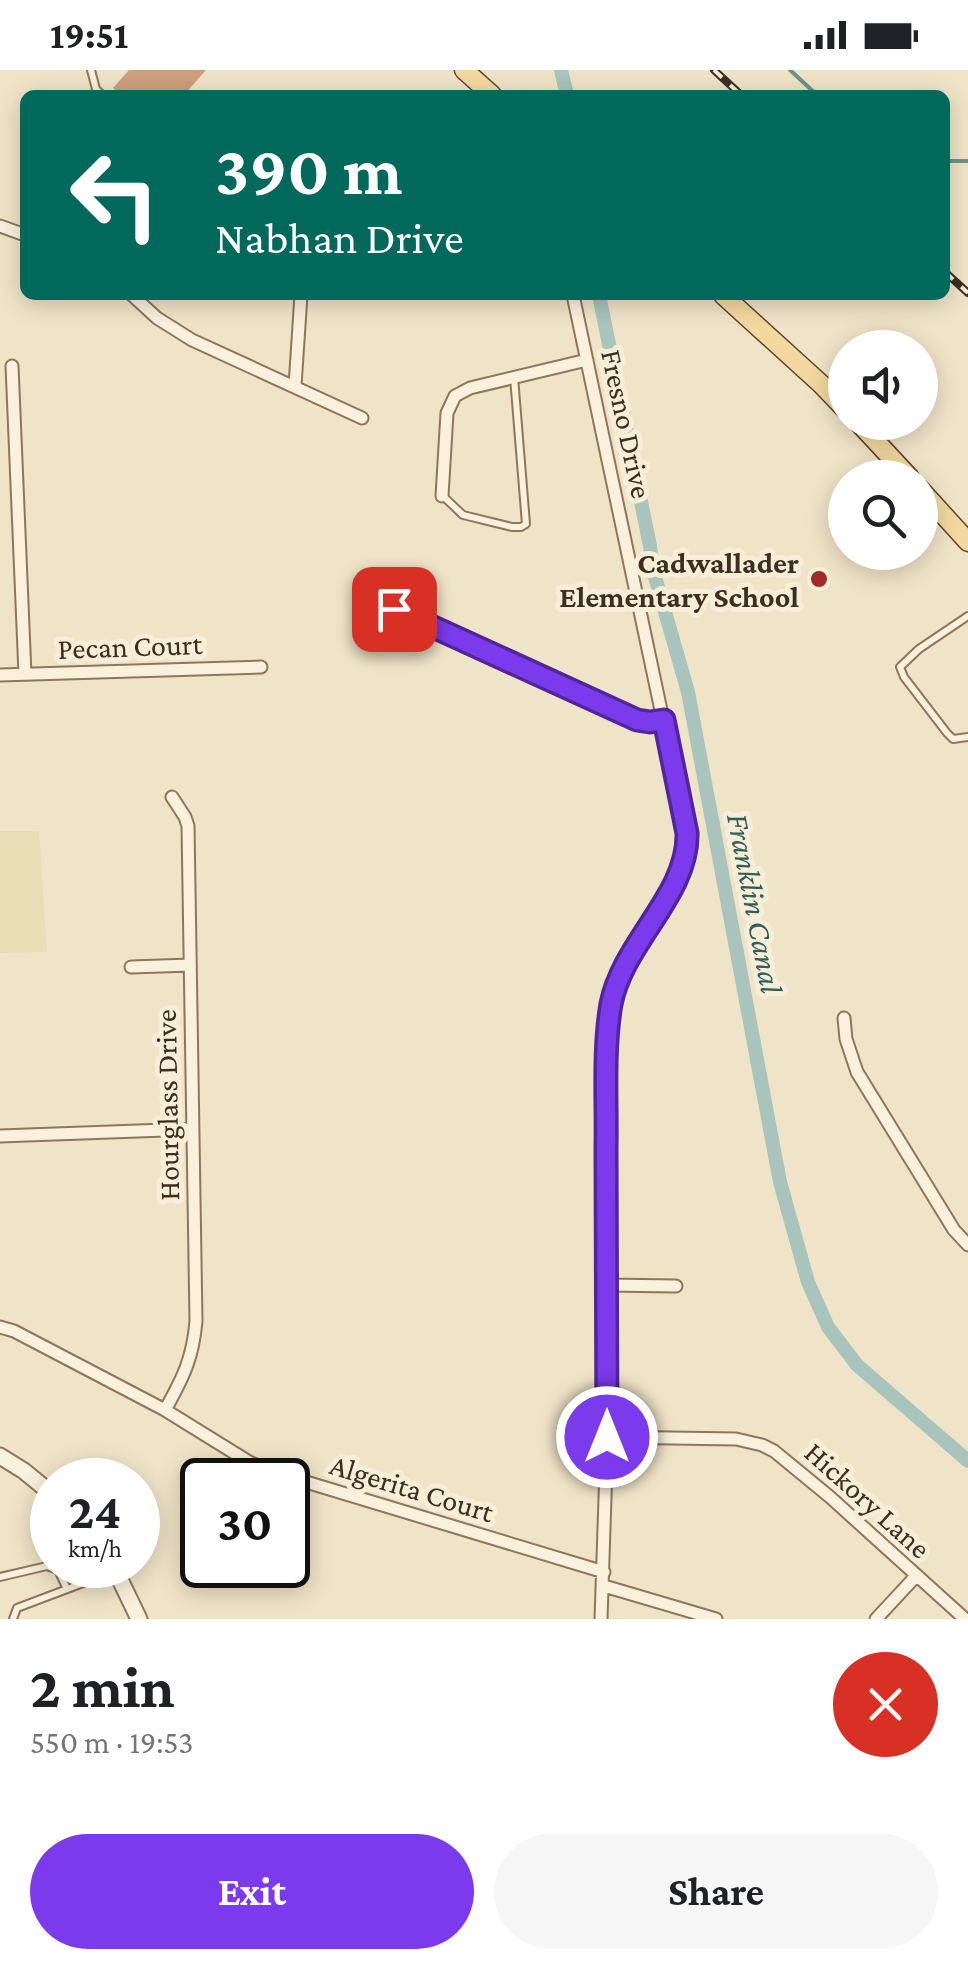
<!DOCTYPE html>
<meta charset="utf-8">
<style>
:root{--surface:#fff;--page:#f6f6f6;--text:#202124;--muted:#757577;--accent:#7c3aed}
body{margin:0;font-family:"Crimson Pro",serif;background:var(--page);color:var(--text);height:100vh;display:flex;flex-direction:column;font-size:38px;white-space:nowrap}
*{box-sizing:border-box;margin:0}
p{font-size:32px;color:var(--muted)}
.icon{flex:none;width:55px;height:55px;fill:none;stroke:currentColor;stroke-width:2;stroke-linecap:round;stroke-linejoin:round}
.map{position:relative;height:1549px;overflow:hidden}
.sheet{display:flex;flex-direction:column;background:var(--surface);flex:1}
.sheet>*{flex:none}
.top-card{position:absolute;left:20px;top:20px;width:930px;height:210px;border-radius:15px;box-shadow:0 5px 25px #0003;background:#00695c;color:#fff;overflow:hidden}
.buttons{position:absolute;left:828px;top:260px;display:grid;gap:20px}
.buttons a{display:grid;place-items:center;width:110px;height:110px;border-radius:50%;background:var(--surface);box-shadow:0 5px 25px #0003;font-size:50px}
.speed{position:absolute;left:30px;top:1388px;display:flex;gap:20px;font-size:50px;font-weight:700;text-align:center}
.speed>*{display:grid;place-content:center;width:130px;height:130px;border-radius:50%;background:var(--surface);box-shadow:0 5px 25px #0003;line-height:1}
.speed small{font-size:25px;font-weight:400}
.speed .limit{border:5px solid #111;border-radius:15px;background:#fff;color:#111}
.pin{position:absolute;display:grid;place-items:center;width:85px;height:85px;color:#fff;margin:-42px;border-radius:20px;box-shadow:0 5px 15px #0006}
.me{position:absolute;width:110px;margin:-55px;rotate:0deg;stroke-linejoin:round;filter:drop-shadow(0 0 8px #0008)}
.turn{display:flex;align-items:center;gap:35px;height:210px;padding:0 30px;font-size:45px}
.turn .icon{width:130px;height:130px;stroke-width:2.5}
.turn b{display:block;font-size:70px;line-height:85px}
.round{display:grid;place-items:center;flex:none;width:105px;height:105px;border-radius:52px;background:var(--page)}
.overview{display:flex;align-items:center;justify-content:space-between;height:170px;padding:0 30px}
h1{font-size:60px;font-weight:700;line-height:75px}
.button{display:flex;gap:20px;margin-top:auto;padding:20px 30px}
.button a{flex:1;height:115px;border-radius:60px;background:var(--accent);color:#fff;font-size:40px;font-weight:700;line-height:115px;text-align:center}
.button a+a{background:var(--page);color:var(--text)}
.status{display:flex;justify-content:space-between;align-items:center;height:70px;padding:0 50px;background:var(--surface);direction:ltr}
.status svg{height:28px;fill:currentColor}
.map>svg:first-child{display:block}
.farmland{fill:#e6deb5}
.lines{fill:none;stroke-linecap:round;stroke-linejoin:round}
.stream{stroke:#6f938a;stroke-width:4}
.canal{stroke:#a9c4bc;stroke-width:14}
.building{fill:#cf9f7d}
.service-casing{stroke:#8d765c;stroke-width:10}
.minor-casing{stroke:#8d765c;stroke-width:15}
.tertiary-casing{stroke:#8d765c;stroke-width:19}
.primary-casing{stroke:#5b4430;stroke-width:21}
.path{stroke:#8d765c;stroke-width:2.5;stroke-dasharray:8 5;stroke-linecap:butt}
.service{stroke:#faf1dc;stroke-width:6}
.minor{stroke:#faf1dc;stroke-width:11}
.tertiary{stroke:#faf1dc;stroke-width:15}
.primary{stroke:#f3d9a0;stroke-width:18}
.rail-casing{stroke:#3d2e20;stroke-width:8}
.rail{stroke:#f7eed8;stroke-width:4;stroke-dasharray:11;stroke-linecap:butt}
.route-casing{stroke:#51269a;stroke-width:25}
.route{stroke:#7c3aed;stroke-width:18}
.poi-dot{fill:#9e2a2b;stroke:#f7eed8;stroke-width:4}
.labels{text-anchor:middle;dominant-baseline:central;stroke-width:10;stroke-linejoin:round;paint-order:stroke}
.street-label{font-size:30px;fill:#3d2e20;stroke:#f7eed8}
.poi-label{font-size:30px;font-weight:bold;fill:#3d2e20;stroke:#f7eed8;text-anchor:end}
.water-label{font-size:32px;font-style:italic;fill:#2f5d5a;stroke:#f7eed8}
</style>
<div class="status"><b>19:51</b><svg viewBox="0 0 49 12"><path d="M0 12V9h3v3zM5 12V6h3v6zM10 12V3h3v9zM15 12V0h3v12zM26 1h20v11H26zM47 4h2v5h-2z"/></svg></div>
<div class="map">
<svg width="968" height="1549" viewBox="0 0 968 1549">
<rect width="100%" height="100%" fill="#f0e4c8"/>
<path class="farmland" d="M0,761H39L47,882L0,883Z"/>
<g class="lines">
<path class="stream" d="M790,0L817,25
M945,91H968"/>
<path class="canal" d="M561,0L567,25
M599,225L650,476L653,500L688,622L780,1112L808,1212L828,1257L857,1295L968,1391"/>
</g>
<path class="building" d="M129,0H206L184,25H121L113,18Z"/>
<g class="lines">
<g class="service-casing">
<path id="service" d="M91,0L96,19L102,25
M443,426L463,445L512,457H521L526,454L514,307
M968,546L919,579L900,597L904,607L947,663L953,669L968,667
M0,1507L47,1496L58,1500L67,1519
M13,1549L17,1538L115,1501"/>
</g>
<g class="minor-casing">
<path id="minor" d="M0,156L25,165
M132,225L157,248L192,270L362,348
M573,225L687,763C689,814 645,852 625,895C614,917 611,939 608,963L607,1367L601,1549
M12,296L25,604
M295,316L301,225
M442,426L447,343L455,326L470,318L587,290
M394,539L637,650L651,652L664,650
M0,605L261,597
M131,897L190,895
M844,948L846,969L857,1002L954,1160L968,1175
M0,1066L193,1059
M606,1215L676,1216
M0,1257L14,1261L165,1340L249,1392L273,1402L604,1502
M165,1340C183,1308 193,1288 196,1251L188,756L185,747L172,727
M607,1367L736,1369L762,1375L774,1381L830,1427L965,1549
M604,1516L716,1549
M876,1549L916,1506"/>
</g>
<g class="tertiary-casing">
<path id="tertiary" d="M0,1386L24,1401L52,1424
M113,1495L139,1549"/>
</g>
<g class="primary-casing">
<path id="primary" d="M464,0L492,25
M723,225L821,314L845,339
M858,352L910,408
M920,419L968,472"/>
</g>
<path class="path" d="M647,507L665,504"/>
<use href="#service" class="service"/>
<use href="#minor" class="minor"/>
<use href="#tertiary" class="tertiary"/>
<use href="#primary" class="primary"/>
<g class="rail-casing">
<path id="rail" d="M714,0L741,25
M945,202L968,223"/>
</g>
<use href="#rail" class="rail"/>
</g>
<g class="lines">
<g class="route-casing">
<path id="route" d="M394,539L637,650L650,652L664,650L687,763C689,824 623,872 611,934C603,981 607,1031 606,1078C606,1175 606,1271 607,1367"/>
</g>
<use href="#route" class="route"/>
</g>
<circle class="poi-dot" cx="819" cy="509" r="10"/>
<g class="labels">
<g class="street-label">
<text transform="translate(627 354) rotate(78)">Fresno Drive</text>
<text transform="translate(130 576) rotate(-2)">Pecan Court</text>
<text transform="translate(167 1035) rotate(-91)">Hourglass Drive</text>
<text transform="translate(412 1418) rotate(17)">Algerita Court</text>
<text transform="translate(868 1430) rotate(42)">Hickory Lane</text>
</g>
<g class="poi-label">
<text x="799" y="492">Cadwallader<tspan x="799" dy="34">Elementary School</tspan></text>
</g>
<g class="water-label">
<text transform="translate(755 833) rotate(79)">Franklin Canal</text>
</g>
</g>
</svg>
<div class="buttons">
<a><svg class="icon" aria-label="sound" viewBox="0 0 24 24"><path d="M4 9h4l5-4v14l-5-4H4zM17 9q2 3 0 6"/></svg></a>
<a><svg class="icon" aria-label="search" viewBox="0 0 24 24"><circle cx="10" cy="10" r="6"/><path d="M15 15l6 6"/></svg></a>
</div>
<div class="speed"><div>24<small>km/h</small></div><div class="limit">30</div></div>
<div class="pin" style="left:394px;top:539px;background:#d93025"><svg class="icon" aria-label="arrive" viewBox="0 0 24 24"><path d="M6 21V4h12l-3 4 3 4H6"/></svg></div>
<svg class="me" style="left:607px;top:1367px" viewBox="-20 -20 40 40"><circle r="17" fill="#7c3aed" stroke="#fff" stroke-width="3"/><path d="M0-11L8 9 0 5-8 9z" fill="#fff"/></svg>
<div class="top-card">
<div class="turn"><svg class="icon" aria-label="left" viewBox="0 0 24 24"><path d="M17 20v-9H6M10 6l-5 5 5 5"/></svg><div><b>390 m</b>Nabhan Drive</div></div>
</div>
</div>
<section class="sheet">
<div class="overview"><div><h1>2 min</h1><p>550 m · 19:53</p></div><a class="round" style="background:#d93025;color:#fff"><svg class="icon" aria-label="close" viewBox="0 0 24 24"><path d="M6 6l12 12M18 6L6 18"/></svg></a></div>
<div class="button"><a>Exit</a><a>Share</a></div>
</section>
